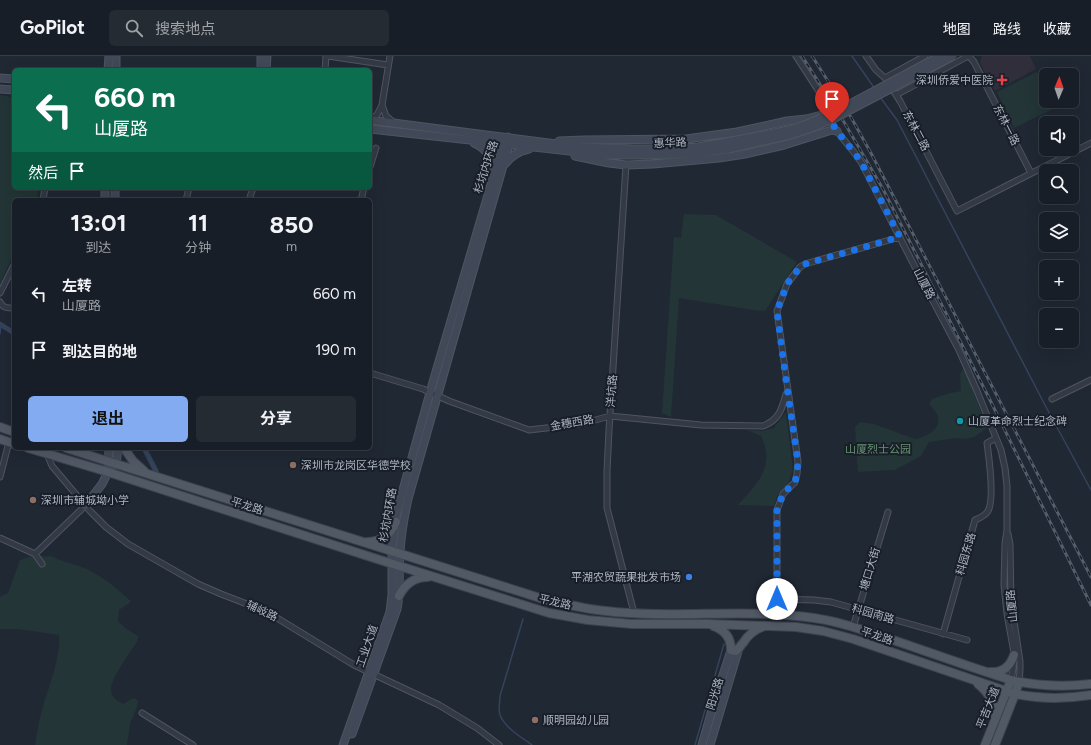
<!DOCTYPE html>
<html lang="zh">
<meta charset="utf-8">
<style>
:root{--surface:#181e27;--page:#252b33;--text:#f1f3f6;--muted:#9fa2a7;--line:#363c44;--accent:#82abf2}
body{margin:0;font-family:Figtree,"Noto Sans SC",sans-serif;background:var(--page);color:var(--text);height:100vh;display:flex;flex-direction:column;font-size:15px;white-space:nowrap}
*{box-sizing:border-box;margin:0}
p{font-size:13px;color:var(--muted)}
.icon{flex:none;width:22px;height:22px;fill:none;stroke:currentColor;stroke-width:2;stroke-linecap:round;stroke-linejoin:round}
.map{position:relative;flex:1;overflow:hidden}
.drawer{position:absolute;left:12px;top:142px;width:360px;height:252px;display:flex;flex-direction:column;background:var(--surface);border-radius:6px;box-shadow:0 4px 16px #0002,0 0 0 1px var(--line)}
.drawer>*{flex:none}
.hud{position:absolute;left:12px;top:12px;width:360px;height:122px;border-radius:6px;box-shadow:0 4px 16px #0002,0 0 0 1px var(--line);background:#0b6e4f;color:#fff;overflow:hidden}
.needle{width:26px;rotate:2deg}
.controls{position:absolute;left:1039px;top:12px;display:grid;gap:8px}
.controls a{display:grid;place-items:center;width:40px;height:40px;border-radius:6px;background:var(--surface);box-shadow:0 4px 16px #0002,0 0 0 1px var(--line);font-size:20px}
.pin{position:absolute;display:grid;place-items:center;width:34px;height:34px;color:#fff;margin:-41px -17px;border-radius:50% 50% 50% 0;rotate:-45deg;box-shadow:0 0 4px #0007}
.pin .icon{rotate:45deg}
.me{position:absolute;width:44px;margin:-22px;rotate:0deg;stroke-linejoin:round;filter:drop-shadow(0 0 3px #0008)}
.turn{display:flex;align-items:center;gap:14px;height:84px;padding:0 16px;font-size:18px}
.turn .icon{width:52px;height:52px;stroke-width:2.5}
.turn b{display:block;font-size:28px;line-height:34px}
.then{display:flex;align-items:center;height:38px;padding:0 16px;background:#0003;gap:8px;font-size:15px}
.eta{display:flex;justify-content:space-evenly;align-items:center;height:68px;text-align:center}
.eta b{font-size:24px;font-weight:700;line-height:28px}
.button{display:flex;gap:8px;margin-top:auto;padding:8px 16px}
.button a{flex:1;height:46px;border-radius:6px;background:var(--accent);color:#111;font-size:16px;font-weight:700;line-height:46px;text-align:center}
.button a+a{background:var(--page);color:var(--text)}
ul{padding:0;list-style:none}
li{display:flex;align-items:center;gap:12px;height:56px;padding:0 16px}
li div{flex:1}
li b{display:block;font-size:15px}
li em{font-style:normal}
header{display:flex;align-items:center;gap:24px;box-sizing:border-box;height:56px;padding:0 20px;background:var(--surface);border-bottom:1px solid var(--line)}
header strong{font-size:19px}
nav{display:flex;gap:22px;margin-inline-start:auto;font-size:14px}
.search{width:280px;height:36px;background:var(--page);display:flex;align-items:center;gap:10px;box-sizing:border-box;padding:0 14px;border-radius:6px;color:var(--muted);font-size:15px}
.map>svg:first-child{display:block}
.medical{fill:#2f2e3a}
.green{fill:#233536}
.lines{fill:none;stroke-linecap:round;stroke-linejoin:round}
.stream{stroke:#34435b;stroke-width:1.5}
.canal{stroke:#34435b;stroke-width:5}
.street-casing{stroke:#4e5560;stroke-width:7}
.secondary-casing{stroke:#4e5560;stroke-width:9}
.primary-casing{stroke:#3d434f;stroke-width:10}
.street{stroke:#333a45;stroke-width:5}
.secondary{stroke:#414958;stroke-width:7}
.primary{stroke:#515965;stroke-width:8}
.rail-casing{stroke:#555e6c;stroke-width:3}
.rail{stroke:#191f29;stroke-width:1.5;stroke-dasharray:4.5;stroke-linecap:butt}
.secondary-bridge-casing{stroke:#4e5560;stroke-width:9;stroke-linecap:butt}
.secondary-bridge{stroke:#414958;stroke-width:7}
.route{stroke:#1a73e8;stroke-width:7;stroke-dasharray:0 12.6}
.health-dot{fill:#e0444e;stroke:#191f29;stroke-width:1.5}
.culture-dot{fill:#0f9aa8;stroke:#191f29;stroke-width:1.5}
.education-dot{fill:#8d6e63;stroke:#191f29;stroke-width:1.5}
.shop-dot{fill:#3f7fe0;stroke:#191f29;stroke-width:1.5}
.labels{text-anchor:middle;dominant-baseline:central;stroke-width:4;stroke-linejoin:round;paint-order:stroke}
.poi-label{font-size:11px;fill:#adb5c2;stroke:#191f29;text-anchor:start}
.street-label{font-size:11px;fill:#adb5c2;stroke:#191f29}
.park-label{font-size:11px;fill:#669171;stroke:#191f29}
</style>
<header>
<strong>GoPilot</strong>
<div class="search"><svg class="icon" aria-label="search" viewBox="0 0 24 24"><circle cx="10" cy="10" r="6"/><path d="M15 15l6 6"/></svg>搜索地点</div>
<nav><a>地图</a><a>路线</a><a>收藏</a></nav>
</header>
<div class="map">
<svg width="1091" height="689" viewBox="0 0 1091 689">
<rect width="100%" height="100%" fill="#202834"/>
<path class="medical" d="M982,0H1030L1036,13L995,35L980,7Z"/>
<path class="green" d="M1037,16L1046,35V45H1051L1055,52L1014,72L997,36Z
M0,39L12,41L14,42V132H38L37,144H14V197L0,228Z
M684,158L716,159L797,206L765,255L753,254L679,242L671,361L662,357L674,181L681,182Z
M963,313L966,317L987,372L974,381L966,383L957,382L929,386L921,400L895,414L858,416L855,371L860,366L874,368L915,383C925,381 941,374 938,361C937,356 932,352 929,348L932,343L950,337L961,335L960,318Z
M786,356L793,414L788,428L778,438L774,450L738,449C757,428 776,410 761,380L747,374L762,375L774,372Z
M52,500C63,507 76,508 87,513C104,521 117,533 131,545L128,548L119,554L118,565L125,572L138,580L137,586C131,595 109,625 111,635C112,642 118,645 123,648L133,642L138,644L137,651L130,668L127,689H35C37,679 38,668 41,658C47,634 61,604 59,579L18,573H0V541L8,537L20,504L29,501Z"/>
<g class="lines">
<path class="stream" d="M852,0L875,33
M880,41L897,64L1046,351L1091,434
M0,278L1,269
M523,563L500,640C500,646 498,653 500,659C505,672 521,681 532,689
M695,689L724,588"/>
<path class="canal" d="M0,268L14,277
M144,392L156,415"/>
<g class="street-casing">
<path id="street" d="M328,0L388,9
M796,0L818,34L835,73L853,95L861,106L916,213L959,294L977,335L1001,394L1005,412L1007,430V474L1005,487L1004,529L1007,558L1014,597L1013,613L1011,624
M866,0L876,14L885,22L900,45L957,155L1091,87
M969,0L974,6L1031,117
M325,14L326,0
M885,22L925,0
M896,39L968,0
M382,49L386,60L393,66
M370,62L377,59L382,49L390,0
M626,109L609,374L607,415V452L634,557
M370,111L376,92
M43,144L45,132
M186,144L189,132
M249,144L253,132
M361,144L364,132
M900,181L805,208L800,211L787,228L777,255L798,406L797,418L795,426L783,438L777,454V543L814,544L831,546L967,584
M0,237L14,209
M0,246C3,252 7,252 14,252
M370,317L423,333L449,345L529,374L581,368L610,360L701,369L763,370C779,364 782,353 786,338
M1052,343L1091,324
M47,398L52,410L90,455L106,471L128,488L198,528L221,538L252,550L277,562L354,609L439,649L477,672L499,689
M0,421L9,386
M1008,478L1010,488L1011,546L1020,605V614L1019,626
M0,482L35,498L42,508
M35,498L85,450
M853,571L888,456
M943,578L975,464C980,462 985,460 988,455C995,443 989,402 987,387L996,382
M142,657L193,689"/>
</g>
<g class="secondary-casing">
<path id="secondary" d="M108,14L109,0
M116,14V0
M261,14V0
M266,14L267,0
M0,22L14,23
M0,33L14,34
M370,64L580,91L633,93H667L698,91L727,86
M370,73L606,99H667L698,97L728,93
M559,85L584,84L686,83L737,76L787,65L806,63L826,58
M474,87C486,92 492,102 494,114
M575,100L609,107L626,109L653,108L719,102L745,98L784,89L832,74L837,75
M505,108C511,100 519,95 529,93
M105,144V132
M115,144V132
M108,410L109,392
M85,450L102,428L108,416L116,408L118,392
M352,678L397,553C401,534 398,516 400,496C401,479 404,461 408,443L509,89L508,81
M343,689L390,556L392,539V495L396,461L401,441L433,326L503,88L508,81
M702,689L714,647L731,594
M710,689L739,592"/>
</g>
<g class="primary-casing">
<path id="primary" d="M0,371L14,376
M0,383L14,388
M28,392L108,416L377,503L549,557L588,564L632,568H709L796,571L823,575L853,583L1015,638C1040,643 1066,643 1091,639
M66,392L540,542C562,547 583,553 606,555C675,563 745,552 814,562C842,566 869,576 896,585C934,598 972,612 1011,624C1037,630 1064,631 1091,628
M124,392L133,405L144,415
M367,486C381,486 390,479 396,466
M399,540C405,528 415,521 428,521
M713,570C725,574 731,582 731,594L736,595C739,593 740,590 743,587C748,579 755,573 765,570
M990,616C1002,617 1010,611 1014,599
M978,628C988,636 995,647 995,661
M985,689L1011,624
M995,689L1015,638L1019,626"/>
</g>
<use href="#street" class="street"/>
<use href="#secondary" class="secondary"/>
<use href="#primary" class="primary"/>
<g class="rail-casing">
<path id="rail" d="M802,0L844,66L883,133L989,342L1091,549
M812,0L852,63L872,99L1091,521"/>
</g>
<use href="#rail" class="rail"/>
<g class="secondary-bridge-casing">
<path id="secondary-bridge" d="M727,86L789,74L807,68L833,57L940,0
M728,93L790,79L809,73L835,62L953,0"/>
</g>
<use href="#secondary-bridge" class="secondary-bridge"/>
</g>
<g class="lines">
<path class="route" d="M777,543V454L783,438L795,426L797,418L798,406L786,324L777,255L787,228L800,211L805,208L900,181L861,106C852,92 840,81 832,67"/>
</g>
<path class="health-dot" d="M1000 18h4v4h4v4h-4v4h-4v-4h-4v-4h4z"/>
<circle class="culture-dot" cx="960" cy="365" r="4"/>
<g class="education-dot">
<circle cx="293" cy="409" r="4"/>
<circle cx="33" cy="444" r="4"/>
<circle cx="535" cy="664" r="4"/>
</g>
<circle class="shop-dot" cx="689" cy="521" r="4"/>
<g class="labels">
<g class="poi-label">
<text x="993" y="24" text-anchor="end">深圳侨爱中医院</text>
<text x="968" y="365">山厦革命烈士纪念碑</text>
<text x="301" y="409">深圳市龙岗区华德学校</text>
<text x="41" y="444">深圳市辅城坳小学</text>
<text x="681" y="521" text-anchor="end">平湖农贸蔬果批发市场</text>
<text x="543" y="664">顺明园幼儿园</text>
</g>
<g class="street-label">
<text transform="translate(1006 69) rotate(63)">东林一路</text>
<text transform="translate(916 75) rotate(62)">东林二路</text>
<text transform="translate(670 87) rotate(-3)">惠华路</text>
<text transform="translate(486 111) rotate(-72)">杉坑内环路</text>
<text transform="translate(924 228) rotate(62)">山厦路</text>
<text transform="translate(612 335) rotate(-86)">洋坑路</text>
<text transform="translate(572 367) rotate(-10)">金穗西路</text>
<text transform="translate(247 450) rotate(18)">平龙路</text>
<text transform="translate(388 459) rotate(-80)">杉坑内环路</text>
<text transform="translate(966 498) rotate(-74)">科园东路</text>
<text transform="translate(870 513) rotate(-73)">塘口大街</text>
<text transform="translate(555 546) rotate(13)">平龙路</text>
<text transform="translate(1012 550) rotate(-96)">山厦路</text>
<text transform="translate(262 555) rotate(25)">辅岐路</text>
<text transform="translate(873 558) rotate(16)">科园南路</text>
<text transform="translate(877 580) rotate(19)">平龙路</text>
<text transform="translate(367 590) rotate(-71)">工业大道</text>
<text transform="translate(715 638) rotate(-73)">阳光路</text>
<text transform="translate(988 652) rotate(-68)">平吉大道</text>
</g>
<g class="park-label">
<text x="878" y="393">山厦烈士公园</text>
</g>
</g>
</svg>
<div class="controls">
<a><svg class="needle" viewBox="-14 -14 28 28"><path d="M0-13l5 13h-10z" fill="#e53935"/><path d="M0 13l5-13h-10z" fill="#9fa2a7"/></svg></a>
<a><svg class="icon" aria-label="sound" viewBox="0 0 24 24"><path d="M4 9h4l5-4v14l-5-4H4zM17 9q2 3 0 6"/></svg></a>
<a><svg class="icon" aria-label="search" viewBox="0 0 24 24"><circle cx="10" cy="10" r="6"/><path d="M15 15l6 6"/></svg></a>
<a><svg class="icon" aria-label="layers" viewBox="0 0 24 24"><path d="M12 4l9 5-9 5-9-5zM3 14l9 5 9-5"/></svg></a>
<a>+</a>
<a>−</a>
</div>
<div class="pin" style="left:832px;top:67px;background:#d93025"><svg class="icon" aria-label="arrive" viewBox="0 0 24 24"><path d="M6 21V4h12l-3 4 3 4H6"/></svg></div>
<svg class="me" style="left:777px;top:543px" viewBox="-20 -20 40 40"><circle r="19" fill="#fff"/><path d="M0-13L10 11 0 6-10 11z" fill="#1a73e8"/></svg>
<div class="hud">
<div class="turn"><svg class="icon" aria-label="left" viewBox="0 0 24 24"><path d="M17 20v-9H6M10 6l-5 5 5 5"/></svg><div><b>660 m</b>山厦路</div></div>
<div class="then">然后<svg class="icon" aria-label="arrive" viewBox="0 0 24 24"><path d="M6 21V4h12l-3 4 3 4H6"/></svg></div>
</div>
<section class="drawer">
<div class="eta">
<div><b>13:01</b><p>到达</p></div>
<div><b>11</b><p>分钟</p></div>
<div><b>850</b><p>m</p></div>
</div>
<ul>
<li><svg class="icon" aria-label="left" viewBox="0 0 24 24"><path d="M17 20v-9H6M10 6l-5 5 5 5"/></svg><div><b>左转</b><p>山厦路</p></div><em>660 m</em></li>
<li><svg class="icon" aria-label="arrive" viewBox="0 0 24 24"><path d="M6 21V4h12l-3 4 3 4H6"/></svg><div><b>到达目的地</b></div><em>190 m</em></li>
</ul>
<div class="button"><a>退出</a><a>分享</a></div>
</section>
</div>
